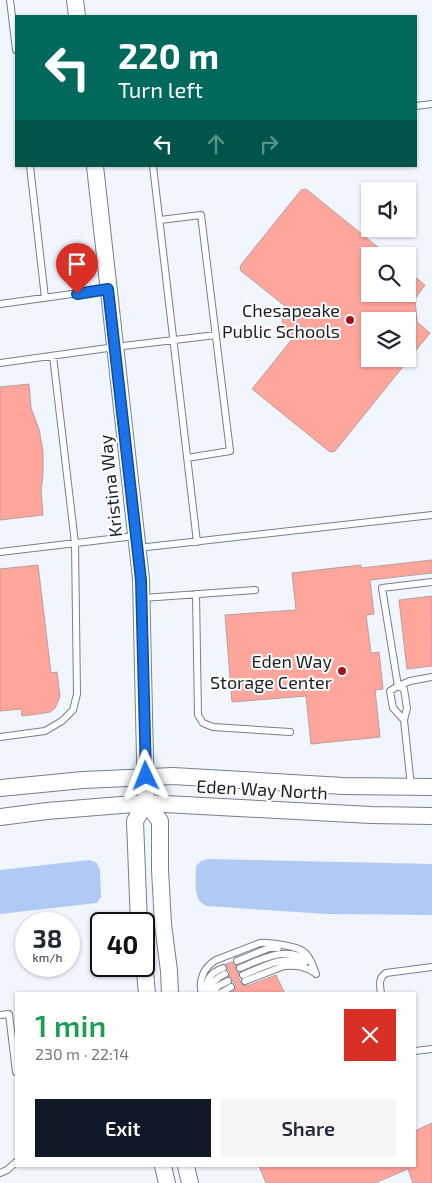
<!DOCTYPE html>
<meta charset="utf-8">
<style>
:root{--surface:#fff;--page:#f6f6f7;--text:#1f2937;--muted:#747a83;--accent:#111827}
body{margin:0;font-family:"Exo 2",sans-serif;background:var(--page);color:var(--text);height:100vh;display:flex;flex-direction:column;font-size:19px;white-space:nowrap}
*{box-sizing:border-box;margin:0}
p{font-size:16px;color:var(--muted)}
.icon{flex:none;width:28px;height:28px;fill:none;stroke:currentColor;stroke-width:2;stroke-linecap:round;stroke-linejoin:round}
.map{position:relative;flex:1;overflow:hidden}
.panel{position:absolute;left:15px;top:992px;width:401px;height:175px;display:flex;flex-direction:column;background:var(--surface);border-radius:0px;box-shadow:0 1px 4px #0004}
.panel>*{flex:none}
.banner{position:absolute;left:15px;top:15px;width:402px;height:152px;border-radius:0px;box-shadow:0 1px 4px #0004;background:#00695c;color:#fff;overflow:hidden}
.controls{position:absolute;left:361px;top:182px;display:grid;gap:10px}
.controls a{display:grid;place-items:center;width:55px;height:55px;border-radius:0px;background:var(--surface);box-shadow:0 1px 4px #0004;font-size:25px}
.speed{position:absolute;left:15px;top:912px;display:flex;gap:10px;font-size:25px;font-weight:700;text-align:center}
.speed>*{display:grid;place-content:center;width:65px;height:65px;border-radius:50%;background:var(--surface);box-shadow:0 1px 4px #0004;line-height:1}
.speed small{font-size:12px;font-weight:400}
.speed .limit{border:2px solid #111;border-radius:8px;background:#fff;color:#111}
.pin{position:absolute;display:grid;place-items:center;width:42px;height:42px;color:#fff;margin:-51px -21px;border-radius:50% 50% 50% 0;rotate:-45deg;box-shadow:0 0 5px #0007}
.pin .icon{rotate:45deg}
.me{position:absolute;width:55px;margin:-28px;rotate:358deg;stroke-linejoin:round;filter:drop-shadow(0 0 4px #0008)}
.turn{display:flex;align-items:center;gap:18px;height:105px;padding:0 20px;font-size:22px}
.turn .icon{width:65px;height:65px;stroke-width:2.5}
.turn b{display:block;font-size:35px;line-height:42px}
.lanes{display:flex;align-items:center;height:48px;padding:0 20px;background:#0003;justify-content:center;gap:25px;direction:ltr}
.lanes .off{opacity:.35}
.round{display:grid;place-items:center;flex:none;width:52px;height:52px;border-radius:0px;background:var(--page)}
.headline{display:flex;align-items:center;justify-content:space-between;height:85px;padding:0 20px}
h1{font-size:30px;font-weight:600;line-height:38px;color:#1e9e55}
.cta{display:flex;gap:10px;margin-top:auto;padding:10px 20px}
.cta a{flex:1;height:58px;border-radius:0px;background:var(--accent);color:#fff;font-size:20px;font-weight:600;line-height:58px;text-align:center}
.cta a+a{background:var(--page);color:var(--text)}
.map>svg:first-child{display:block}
.water{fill:#b1caf3}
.building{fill:#fea59c;stroke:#b89f9c;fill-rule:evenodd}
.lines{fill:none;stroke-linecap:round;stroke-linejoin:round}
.service-casing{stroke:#757f90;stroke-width:8}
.tertiary-casing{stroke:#757f90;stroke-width:18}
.service{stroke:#fff;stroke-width:6}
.tertiary{stroke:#fff;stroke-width:16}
.route-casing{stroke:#114b97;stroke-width:12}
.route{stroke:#1a73e8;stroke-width:9}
.poi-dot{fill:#a6101a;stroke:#fff;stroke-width:2}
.labels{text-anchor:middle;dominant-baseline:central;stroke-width:4;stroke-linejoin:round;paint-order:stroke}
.poi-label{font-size:18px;fill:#1b1f26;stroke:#fff;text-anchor:end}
.street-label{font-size:18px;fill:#1b1f26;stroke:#fff}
</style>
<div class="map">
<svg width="432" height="1183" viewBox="0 0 432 1183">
<rect width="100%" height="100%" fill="#f1f6fe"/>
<path class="water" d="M208,859L432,864V915L327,914L207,906C203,904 199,902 198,898C194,889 196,875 196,866L201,861Z
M89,860L97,863L100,870L101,897L97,903L0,914V870Z"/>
<path class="building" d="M306,189L389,256H370V294H408V271L425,285L415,299L417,321H416L430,333L335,451L330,452L252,389L293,338L285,331L282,320L290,310L241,271L240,266L301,190ZM370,321H408V359H370Z
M29,384L31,408L39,429L43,451V474L41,491L43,515L0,520V387Z
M432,560V573L370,580L374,614L366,615L371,653L379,652L383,689L375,690L380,737L311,744L306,696L232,702L225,615L296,610L292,573L361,565V568Z
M38,565L51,673L57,672L60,696L57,704L55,708L50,712L45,713L22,716L21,709L0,711V569Z
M432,596V666L407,669L399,600Z
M232,962L236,966L235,969L239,973L238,976L242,985L247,986L276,975L285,994H229L234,991L236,987L235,984L233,982L232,978L229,976L230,972L228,970L226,964Z
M432,1123V1183H413L408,1169L375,1183H266L259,1166H415V1131Z"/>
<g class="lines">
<g class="service-casing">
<path id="service" d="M10,0L16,50
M416,106L432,104
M30,166L45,298
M153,166L197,542
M160,220L201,215L230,451L187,458
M0,304L108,289
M0,363L115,347L216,335
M138,548L432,515
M0,552L135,536
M432,582L382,588L398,686L410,681L432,677
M196,594L198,715L203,723L213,727L290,732
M143,598L255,590
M404,720L407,708L404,689L398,686L390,691L393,708L404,720L411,786
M0,737L45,731L62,721L73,710L77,694L75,543L53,356
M237,961L269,948H278
M240,968C264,958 287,945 311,962
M243,975C263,967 283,955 305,962
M245,981L284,966C296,965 305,966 315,973
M208,992C211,983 217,977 225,974
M202,994C198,980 204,967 216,960L260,943C268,942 276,944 283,945C307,949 308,953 316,974
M207,994C205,980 210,973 223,968
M212,994L218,986L228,981
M219,994L231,987
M381,994C380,985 378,978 386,973L432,967
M0,1015L9,1014L16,1072
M415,1051L432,1049
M0,1173L7,1170L16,1162"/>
</g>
<g class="tertiary-casing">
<path id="tertiary" d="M75,0L77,16
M95,166L141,579L146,803
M0,788L83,780L173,776L343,786L432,787
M146,803L160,821V870L163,924L169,971L170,994
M0,817L47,811L146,803L371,815L432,816
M139,924L135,821L146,803
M144,961L147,994
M163,1166L167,1183
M186,1166L190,1183"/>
</g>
<use href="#service" class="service"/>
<use href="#tertiary" class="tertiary"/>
</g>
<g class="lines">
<g class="route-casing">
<path id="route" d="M77,294L108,289L141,580L146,776"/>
</g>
<use href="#route" class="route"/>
</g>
<g class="poi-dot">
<circle cx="350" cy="320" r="5"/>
<circle cx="342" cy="671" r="5"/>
</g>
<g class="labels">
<g class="poi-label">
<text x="340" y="310">Chesapeake<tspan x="340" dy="21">Public Schools</tspan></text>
<text x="332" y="661">Eden Way<tspan x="332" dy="21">Storage Center</tspan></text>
</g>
<g class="street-label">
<text transform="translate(110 486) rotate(-96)">Kristina Way</text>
<text transform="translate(262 789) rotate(3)">Eden Way North</text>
</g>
</g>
</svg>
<div class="controls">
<a><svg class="icon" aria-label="sound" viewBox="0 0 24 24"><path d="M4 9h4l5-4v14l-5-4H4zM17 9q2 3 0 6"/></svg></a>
<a><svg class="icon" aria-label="search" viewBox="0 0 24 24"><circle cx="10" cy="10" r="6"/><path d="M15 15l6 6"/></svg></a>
<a><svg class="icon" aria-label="layers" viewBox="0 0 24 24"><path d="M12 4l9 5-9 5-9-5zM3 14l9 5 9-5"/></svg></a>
</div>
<div class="speed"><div>38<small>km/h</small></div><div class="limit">40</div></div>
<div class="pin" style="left:77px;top:294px;background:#d93025"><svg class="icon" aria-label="arrive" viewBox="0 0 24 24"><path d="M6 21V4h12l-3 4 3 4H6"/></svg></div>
<svg class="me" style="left:146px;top:776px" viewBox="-20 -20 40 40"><path d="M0-17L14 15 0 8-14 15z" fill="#1a73e8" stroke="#fff" stroke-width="4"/></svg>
<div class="banner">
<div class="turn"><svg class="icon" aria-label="left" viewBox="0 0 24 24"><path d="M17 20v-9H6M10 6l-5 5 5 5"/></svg><div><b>220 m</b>Turn left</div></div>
<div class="lanes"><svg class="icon" aria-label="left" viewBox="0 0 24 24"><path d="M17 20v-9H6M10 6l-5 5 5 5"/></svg><svg class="icon off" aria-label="ahead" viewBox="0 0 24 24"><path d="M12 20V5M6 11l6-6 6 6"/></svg><svg class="icon off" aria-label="right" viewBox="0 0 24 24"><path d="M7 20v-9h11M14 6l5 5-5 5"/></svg></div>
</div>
<section class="panel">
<div class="headline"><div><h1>1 min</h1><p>230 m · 22:14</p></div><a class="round" style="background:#d93025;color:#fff"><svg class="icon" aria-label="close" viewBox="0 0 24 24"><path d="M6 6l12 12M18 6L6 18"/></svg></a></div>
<div class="cta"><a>Exit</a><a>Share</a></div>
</section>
</div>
